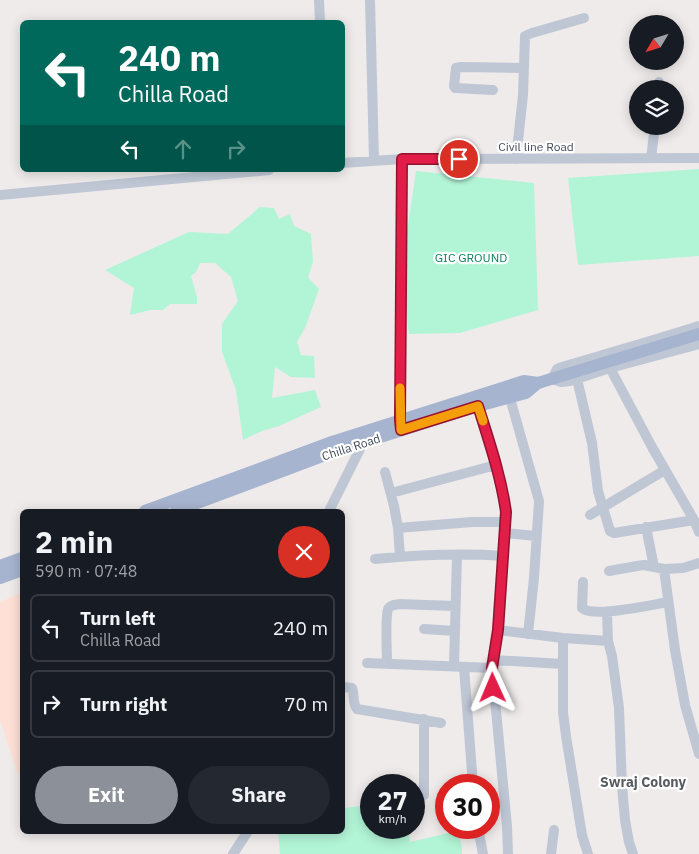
<!DOCTYPE html>
<meta charset="utf-8">
<style>
:root{--surface:#171b24;--page:#242831;--text:#f1f3f6;--muted:#9ea1a6;--line:#363941;--accent:#8c9099}
body{margin:0;font-family:"IBM Plex Sans",sans-serif;background:var(--page);color:var(--text);height:100vh;display:flex;flex-direction:column;font-size:19px;white-space:nowrap}
*{box-sizing:border-box;margin:0}
p{font-size:16px;color:var(--muted)}
.icon{flex:none;width:28px;height:28px;fill:none;stroke:currentColor;stroke-width:2;stroke-linecap:round;stroke-linejoin:round}
.map{position:relative;flex:1;overflow:hidden}
.panel{position:absolute;left:20px;top:509px;width:325px;height:325px;display:flex;flex-direction:column;background:var(--surface);border-radius:8px;box-shadow:0 2px 12px #0003}
.panel>*{flex:none}
.guide{position:absolute;left:20px;top:20px;width:325px;height:152px;border-radius:8px;box-shadow:0 2px 12px #0003;background:#00695c;color:#fff;overflow:hidden}
.needle{width:32px;rotate:232deg}
.controls{position:absolute;left:629px;top:15px;display:grid;gap:10px}
.controls a{display:grid;place-items:center;width:55px;height:55px;border-radius:50%;background:var(--surface);box-shadow:0 2px 12px #0003;font-size:25px}
.speed{position:absolute;left:360px;top:774px;display:flex;gap:10px;font-size:25px;font-weight:700;text-align:center}
.speed>*{display:grid;place-content:center;width:65px;height:65px;border-radius:50%;background:var(--surface);box-shadow:0 2px 12px #0003;line-height:1}
.speed small{font-size:12px;font-weight:400}
.speed .limit{border:8px solid #d22;background:#fff;color:#111}
.pin{position:absolute;display:grid;place-items:center;width:42px;height:42px;color:#fff;margin:-21px;border:2px solid #fff;border-radius:50%;box-shadow:0 1px 5px #0007}
.me{position:absolute;width:55px;margin:-28px;rotate:359deg;stroke-linejoin:round;filter:drop-shadow(0 0 4px #0008)}
.turn{display:flex;align-items:center;gap:18px;height:105px;padding:0 15px;font-size:22px}
.turn .icon{width:65px;height:65px;stroke-width:2.5}
.turn b{display:block;font-size:35px;line-height:42px}
.lanes{display:flex;align-items:center;height:48px;padding:0 15px;background:#0003;justify-content:center;gap:25px;direction:ltr}
.lanes .off{opacity:.35}
.round{display:grid;place-items:center;flex:none;width:52px;height:52px;border-radius:26px;background:var(--page)}
.overview{display:flex;align-items:center;justify-content:space-between;height:85px;padding:0 15px}
h1{font-size:30px;font-weight:700;line-height:38px}
.action{display:flex;gap:10px;margin-top:auto;padding:10px 15px}
.action a{flex:1;height:58px;border-radius:30px;background:var(--accent);color:#fff;font-size:20px;font-weight:700;line-height:58px;text-align:center}
.action a+a{background:var(--page);color:var(--text)}
ul{padding:0;list-style:none}
li{display:flex;align-items:center;gap:15px;height:68px;margin:0 10px 8px;padding:0 5px;border:2px solid var(--line);border-radius:8px}
li div{flex:1}
li b{display:block;font-size:19px}
li em{font-style:normal}
.map>svg:first-child{display:block}
.medical{fill:#fee0d6}
.green{fill:#b2f4d6}
.lines{fill:none;stroke-linecap:round;stroke-linejoin:round}
.minor{stroke:#bfc7d5;stroke-width:10}
.major{stroke:#a7b4cf;stroke-width:12}
.route-casing{stroke:#92132f;stroke-width:12}
.route{stroke:#e11d48;stroke-width:9}
.slow{stroke:#f59e0b;stroke-width:9}
.labels{text-anchor:middle;dominant-baseline:central;stroke-width:4.5;stroke-linejoin:round;paint-order:stroke}
.street-label{font-size:12px;fill:#424b5b;stroke:#fff}
.park-label{font-size:12px;fill:#0b835b;stroke:#fff}
.neighbourhood-label{font-size:14px;font-weight:bold;fill:#575a61;stroke:#fff}
</style>
<div class="map">
<svg width="699" height="854" viewBox="0 0 699 854">
<rect width="100%" height="100%" fill="#efebeb"/>
<path class="medical" d="M22,592V773L18,775L0,720V602Z"/>
<path class="green" d="M699,169V256L578,265L568,178Z
M416,171L534,183L538,310L460,333L409,334L407,318L405,245Z
M260,207L274,208L279,219L290,214L294,226L311,234L313,262L308,277L319,289L305,328L297,342L301,355L314,356L315,378L291,377L275,367L272,398L315,390L321,407L279,426L262,431L243,440L236,390L222,352V324L238,301L231,277L215,263H200L196,272L191,276L197,297V304H170L163,310H150L130,315L134,288L105,270L189,232L228,234Z
M371,805V828H408L410,842L457,831L462,847V854H280L278,831H342L343,808Z"/>
<g class="lines">
<path class="minor" d="M319,0L320,22
M370,0L374,160
M659,89V82
M493,90L455,88L454,86L456,68L461,67L524,68
M651,158L655,126
M516,159L523,95L525,36L532,33L584,18
M342,163L402,159L699,158
M0,195L269,170
M699,326L650,341L562,367L557,369L552,379L561,382L570,381L610,368L699,344
M610,368L652,447L694,520
M577,379L592,443L598,491L610,531L614,533L694,520L699,532
M510,398L539,501L534,578L528,634
M478,406L496,465L506,512L498,630L492,668L507,826L508,854
M400,425L402,159
M385,472L394,506L398,528L400,557
M391,493L496,465
M329,511L363,443
M590,515L665,470
M646,527L654,567
M398,528L472,522H505
M505,533L536,536
M375,559C418,555 461,553 504,556
M664,569L675,650L685,705L699,754
M609,571L637,566L644,565L664,569L683,568L699,563
M583,582L582,608C593,618 651,605 668,602
M607,612L608,641L612,656L619,708L622,786L625,820L629,842L633,854
M424,629L455,631
M498,630L563,638L608,641
M563,638V712L566,736L582,835L588,854
M493,660L563,664
M367,663L492,668
M387,663C387,652 385,618 388,609C390,605 395,605 399,604L455,606
M454,666L457,555
M464,667L473,785
M342,687L352,688C355,695 352,703 357,709L441,723
M424,719V795
M478,828L483,854
M233,854L248,831
M551,854L554,830"/>
<path class="major" d="M145,511L332,442L524,381L538,383
M176,511L336,451L478,406L526,393L538,383L699,334
M0,566L22,558
M0,578L22,570"/>
</g>
<g class="lines">
<g class="route-casing">
<path id="route" d="M459,159H402L400,420L401,430L478,406C489,441 501,476 506,512L498,630L492,668L493,688"/>
</g>
<use href="#route" class="route"/>
<path class="slow" d="M400,388L401,430L478,406L483,421"/>
</g>
<g class="labels">
<g class="street-label">
<text x="536" y="146">Civil line Road</text>
<text transform="translate(351 447) rotate(-18)">Chilla Road</text>
</g>
<g class="park-label">
<text x="471" y="257">GIC GROUND</text>
</g>
<g class="neighbourhood-label">
<text x="643" y="782">Swraj Colony</text>
</g>
</g>
</svg>
<div class="controls">
<a><svg class="needle" viewBox="-14 -14 28 28"><path d="M0-13l5 13h-10z" fill="#e53935"/><path d="M0 13l5-13h-10z" fill="#9ea1a6"/></svg></a>
<a><svg class="icon" aria-label="layers" viewBox="0 0 24 24"><path d="M12 4l9 5-9 5-9-5zM3 14l9 5 9-5"/></svg></a>
</div>
<div class="speed"><div>27<small>km/h</small></div><div class="limit">30</div></div>
<div class="pin" style="left:459px;top:159px;background:#d93025"><svg class="icon" aria-label="arrive" viewBox="0 0 24 24"><path d="M6 21V4h12l-3 4 3 4H6"/></svg></div>
<svg class="me" style="left:493px;top:688px" viewBox="-20 -20 40 40"><path d="M0-17L14 15 0 8-14 15z" fill="#e11d48" stroke="#fff" stroke-width="4"/></svg>
<div class="guide">
<div class="turn"><svg class="icon" aria-label="left" viewBox="0 0 24 24"><path d="M17 20v-9H6M10 6l-5 5 5 5"/></svg><div><b>240 m</b>Chilla Road</div></div>
<div class="lanes"><svg class="icon" aria-label="left" viewBox="0 0 24 24"><path d="M17 20v-9H6M10 6l-5 5 5 5"/></svg><svg class="icon off" aria-label="ahead" viewBox="0 0 24 24"><path d="M12 20V5M6 11l6-6 6 6"/></svg><svg class="icon off" aria-label="right" viewBox="0 0 24 24"><path d="M7 20v-9h11M14 6l5 5-5 5"/></svg></div>
</div>
<section class="panel">
<div class="overview"><div><h1>2 min</h1><p>590 m · 07:48</p></div><a class="round" style="background:#d93025;color:#fff"><svg class="icon" aria-label="close" viewBox="0 0 24 24"><path d="M6 6l12 12M18 6L6 18"/></svg></a></div>
<ul>
<li><svg class="icon" aria-label="left" viewBox="0 0 24 24"><path d="M17 20v-9H6M10 6l-5 5 5 5"/></svg><div><b>Turn left</b><p>Chilla Road</p></div><em>240 m</em></li>
<li><svg class="icon" aria-label="right" viewBox="0 0 24 24"><path d="M7 20v-9h11M14 6l5 5-5 5"/></svg><div><b>Turn right</b></div><em>70 m</em></li>
</ul>
<div class="action"><a>Exit</a><a>Share</a></div>
</section>
</div>
